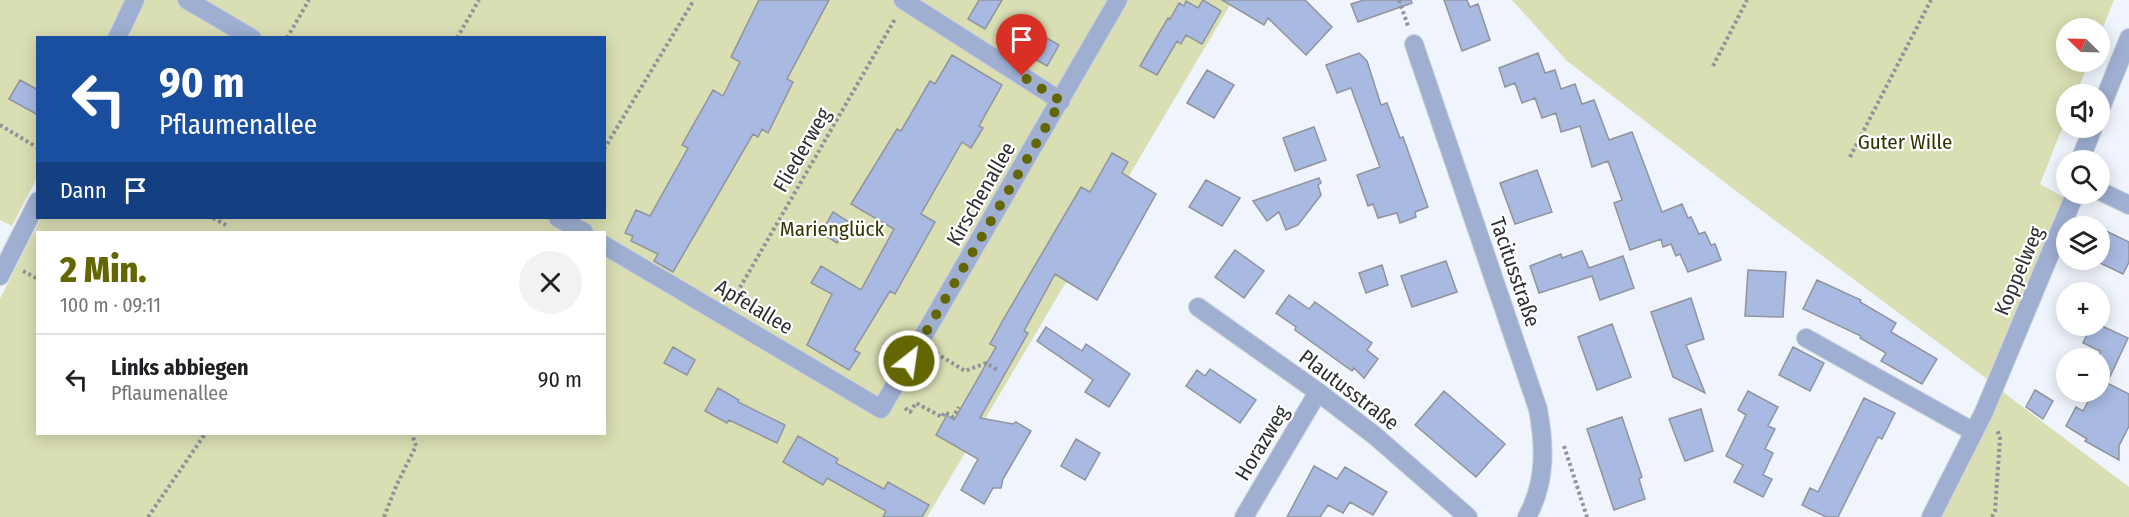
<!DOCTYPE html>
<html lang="de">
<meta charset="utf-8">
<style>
:root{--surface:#fff;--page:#f2f2f2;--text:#202124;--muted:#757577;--line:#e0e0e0;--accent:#636601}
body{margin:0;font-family:"Fira Sans Condensed",sans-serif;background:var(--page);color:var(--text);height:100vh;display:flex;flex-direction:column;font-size:22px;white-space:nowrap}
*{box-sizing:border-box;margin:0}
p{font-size:20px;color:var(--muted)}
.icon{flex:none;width:33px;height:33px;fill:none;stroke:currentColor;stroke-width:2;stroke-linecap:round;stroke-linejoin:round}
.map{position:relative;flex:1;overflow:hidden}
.drawer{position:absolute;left:36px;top:231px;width:570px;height:204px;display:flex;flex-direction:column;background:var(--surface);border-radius:0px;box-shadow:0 3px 15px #0003}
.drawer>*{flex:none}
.banner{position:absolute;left:36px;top:36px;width:570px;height:183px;border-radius:0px;box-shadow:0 3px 15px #0003;background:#1a4fa0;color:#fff;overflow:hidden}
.needle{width:39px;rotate:293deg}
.controls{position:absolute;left:2056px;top:18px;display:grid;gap:12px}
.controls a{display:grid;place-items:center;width:54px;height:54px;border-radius:50%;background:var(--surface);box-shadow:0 3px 15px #0003;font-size:30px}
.pin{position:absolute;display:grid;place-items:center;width:51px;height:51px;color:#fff;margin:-62px -26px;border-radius:50% 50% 50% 0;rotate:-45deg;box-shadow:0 0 6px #0007}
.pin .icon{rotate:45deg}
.me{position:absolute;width:66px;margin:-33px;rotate:30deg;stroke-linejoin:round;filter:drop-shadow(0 0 4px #0008)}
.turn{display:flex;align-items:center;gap:21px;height:126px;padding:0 24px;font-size:27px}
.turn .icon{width:78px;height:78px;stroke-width:2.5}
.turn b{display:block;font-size:42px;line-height:51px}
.then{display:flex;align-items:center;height:57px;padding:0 24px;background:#0003;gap:12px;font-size:22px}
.round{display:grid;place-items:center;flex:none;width:63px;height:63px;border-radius:32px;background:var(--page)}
.overview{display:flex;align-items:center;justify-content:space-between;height:102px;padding:0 24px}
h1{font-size:36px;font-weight:800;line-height:45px;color:var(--accent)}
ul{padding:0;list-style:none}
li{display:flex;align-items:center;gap:18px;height:90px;padding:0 24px;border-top:2px solid var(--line)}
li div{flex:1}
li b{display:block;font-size:22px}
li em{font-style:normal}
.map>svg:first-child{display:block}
.green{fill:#dadeb3;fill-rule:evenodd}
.building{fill:#a8bae2;stroke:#90949c;stroke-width:1.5}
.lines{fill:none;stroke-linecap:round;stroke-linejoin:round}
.minor-casing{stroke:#ccd1d9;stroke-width:20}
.path{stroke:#909399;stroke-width:4;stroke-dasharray:3 3;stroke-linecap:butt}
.minor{stroke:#9fafd2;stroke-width:18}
.route{stroke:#636601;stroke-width:10;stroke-dasharray:0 18}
.labels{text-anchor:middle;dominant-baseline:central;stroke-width:4.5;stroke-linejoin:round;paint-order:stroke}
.park-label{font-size:21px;fill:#333500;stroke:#fff}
.street-label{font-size:21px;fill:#2e2f33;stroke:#fff}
</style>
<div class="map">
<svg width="2129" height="517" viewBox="0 0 2129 517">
<rect width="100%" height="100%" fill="#eff4fd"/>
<path class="green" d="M0,0H133L113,37L38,38L37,178L12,226L0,220Z
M137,0H1233L927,517H0V299L41,218H604V38L122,37ZM38,232H604V434H38Z
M1512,0H2114L2100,34V28H2067V62H2089L2076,94H2067V116L2040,184L2063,197L1987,379L1753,204L1567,61Z
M1999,389L2129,487V517H1934Z"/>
<path class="building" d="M759,0H829L787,79L793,82L768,133L762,129L758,137L753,134L673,272L654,261L658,254L631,241L633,236L625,233L636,210L650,216L688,148L682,145L713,90L723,96L740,62L731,57Z
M979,0H1002L985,29L968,19Z
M1203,0L1221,11L1202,44L1186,35L1181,44L1177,41L1157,75L1140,66L1168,18L1170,19L1179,3L1184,6L1186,1L1198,8Z
M1222,0H1305L1332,27L1306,55L1268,18L1264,25Z
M1364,0H1411L1412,3L1358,22L1351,4Z
M1444,0H1467L1470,7L1478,4L1490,40L1462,51Z
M1038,33L1059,45L1047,66L1026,54Z
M1359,53L1367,61L1381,105L1387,103L1400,138L1403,137L1428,207L1415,212L1416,217L1400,223L1397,213L1378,218L1373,204L1368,206L1357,175L1380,167L1351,88L1337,93L1326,65Z
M1538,53L1545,73L1555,70L1561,89L1575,84L1582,104L1594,100L1609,140L1632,132L1662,212L1682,204L1688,218L1691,217L1699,234L1705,232L1711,245L1715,244L1721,260L1688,272L1680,254L1676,256L1671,244L1663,247L1661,239L1630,250L1614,203L1622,200L1608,161L1592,167L1580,126L1561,132L1556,113L1542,118L1535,98L1522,103L1515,83L1505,87L1499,68Z
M952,55L1002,85L979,126L983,128L971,148L962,142L921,214L935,222L895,294L890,291L854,350L860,353L849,370L807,345L832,294L811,283L821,266L861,290L894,229L851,204L897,129L901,131L930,81L935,84Z
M1207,70L1234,85L1214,118L1187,103Z
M20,80L38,90V115L9,99Z
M1314,127L1326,160L1295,171L1283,138Z
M1112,153L1128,162L1122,173L1156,194L1097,300L1055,274L1024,331L1028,333L980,418L1013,424L1016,422L1031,431L1003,479L1001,488H993L984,504L961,490L978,459L936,435L947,415L954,420L996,347L990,344L1003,320L1081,187L1090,192Z
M1537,170L1552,212L1515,224L1500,183Z
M1319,178L1321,183L1318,185L1321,195L1298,225L1286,230L1279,212L1267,221L1253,201Z
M1206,180L1240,198L1222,226L1189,207Z
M833,212L849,222L837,243L821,233Z
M2100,228L2129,242V262L2123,274L2100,263Z
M1235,250L1264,271L1244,298L1215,277Z
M1582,251L1589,268L1623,256L1634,288L1600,300L1592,276L1539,293L1530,266L1561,254L1562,258Z
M1446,261L1457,292L1412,307L1401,276Z
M1382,265L1388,285L1366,293L1359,273Z
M1748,270L1786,272L1783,317L1745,316Z
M1817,280L1861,300L1860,302L1896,323L1891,332L1937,359L1922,384L1881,361L1886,353L1860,338L1861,336L1803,309Z
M1289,295L1309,309L1315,302L1372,343L1367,350L1378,359L1364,378L1354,368L1352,371L1295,330L1296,327L1276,313Z
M1691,298L1704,339L1686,345L1705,393L1673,377L1651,312Z
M1612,324L1631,377L1597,390L1578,337Z
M2091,326H2102L2128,338L2107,383L2129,394V426L2119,446V460L2085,441L2087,439L2066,426L2076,407L2083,411L2093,392H2100V351L2083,343Z
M1046,327L1082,351L1086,344L1130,374L1109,407L1085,392L1093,380L1037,341Z
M673,347L695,360L687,375L664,363Z
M1793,347L1824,363L1810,391L1779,375Z
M1210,369L1256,400L1240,423L1186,386L1197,370L1205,376Z
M718,388L739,400L738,402L785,425L777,443L729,420L727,423L705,411Z
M2035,390L2053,401L2043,419L2026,407Z
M1444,391L1505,444L1476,477L1415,425Z
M1748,391L1778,407L1768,426L1775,429L1765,449L1773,453L1763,475L1772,479L1763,497L1734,482L1743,465L1726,456L1746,415L1738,410Z
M1864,398L1895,413L1882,439L1878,437L1838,517H1826L1802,505L1810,488L1818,492Z
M1701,409L1713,451L1685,461L1669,419Z
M1622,417L1642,477L1639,479L1645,499L1614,510L1587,429Z
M798,436L838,459L836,463L884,489L888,482L929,505L922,517H883L886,511L827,478L823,485L783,462Z
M1076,439L1100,453L1085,480L1061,466Z
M1314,466L1337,479L1345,467L1387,492L1373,515L1350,502L1343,513L1328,505L1320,517H1287Z"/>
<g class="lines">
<g class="minor-casing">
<path id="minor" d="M187,0L252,38
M903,0L1061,101
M117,38L135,0
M1414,44L1538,409C1545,447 1546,482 1527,517
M2100,110L2129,38
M2080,160L2093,128
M2100,191L2129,205
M558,218L584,232
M604,245L881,409L1118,0
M0,276L38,201
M1198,307L1318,392L1374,435L1468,517
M1806,338L1974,432
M1244,517L1318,392
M1931,517L1984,412L2075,194"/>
</g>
<path class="path" d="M1399,0L1408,26
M287,38L309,0
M457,38L479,0
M1713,66L1747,0
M0,125L38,148
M604,149L694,0
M1850,157L1931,0
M213,218L226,225
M23,271L38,279
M734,298L895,19
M936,353L965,371L986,363L999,371
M905,408L910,412L916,403L942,417L945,412L953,417L959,407
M1564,446L1587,517
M148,517L205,434
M384,517L397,484L416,446L412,434
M1992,517L1995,511L2000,438L1997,429"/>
<use href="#minor" class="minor"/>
</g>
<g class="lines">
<path class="route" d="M909,361L1061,101L1022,76"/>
</g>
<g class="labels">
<g class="park-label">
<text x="1905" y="142">Guter Wille</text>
<text x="832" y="229">Marienglück</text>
</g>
<g class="street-label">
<text transform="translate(802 150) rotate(-60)">Fliederweg</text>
<text transform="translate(981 194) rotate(-60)">Kirschenallee</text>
<text transform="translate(2019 271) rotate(-67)">Koppelweg</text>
<text transform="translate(1515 272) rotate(71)">Tacitusstraße</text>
<text transform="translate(754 307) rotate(31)">Apfelallee</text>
<text transform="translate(1349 390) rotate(37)">Plautusstraße</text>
<text transform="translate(1262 443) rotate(-59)">Horazweg</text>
</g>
</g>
</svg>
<div class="controls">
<a><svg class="needle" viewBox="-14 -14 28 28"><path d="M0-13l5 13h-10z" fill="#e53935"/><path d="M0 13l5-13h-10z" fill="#757577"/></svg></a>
<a><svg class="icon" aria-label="sound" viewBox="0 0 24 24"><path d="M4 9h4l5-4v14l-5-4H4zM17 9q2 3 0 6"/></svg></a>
<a><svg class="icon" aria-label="search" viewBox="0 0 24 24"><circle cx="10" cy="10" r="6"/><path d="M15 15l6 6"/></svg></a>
<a><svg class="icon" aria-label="layers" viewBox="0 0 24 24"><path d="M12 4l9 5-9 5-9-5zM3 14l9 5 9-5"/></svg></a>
<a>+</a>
<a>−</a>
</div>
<div class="pin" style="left:1022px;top:76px;background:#d93025"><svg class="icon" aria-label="arrive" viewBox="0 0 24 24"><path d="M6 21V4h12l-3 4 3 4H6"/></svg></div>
<svg class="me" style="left:909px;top:361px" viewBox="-20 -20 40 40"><circle r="17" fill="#636601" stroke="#fff" stroke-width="3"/><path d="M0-11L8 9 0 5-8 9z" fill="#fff"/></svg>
<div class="banner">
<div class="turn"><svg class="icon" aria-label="left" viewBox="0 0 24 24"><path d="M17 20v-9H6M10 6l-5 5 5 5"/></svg><div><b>90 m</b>Pflaumenallee</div></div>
<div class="then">Dann<svg class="icon" aria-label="arrive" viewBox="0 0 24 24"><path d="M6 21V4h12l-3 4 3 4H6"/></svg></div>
</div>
<section class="drawer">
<div class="overview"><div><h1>2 Min.</h1><p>100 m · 09:11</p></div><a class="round"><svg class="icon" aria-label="close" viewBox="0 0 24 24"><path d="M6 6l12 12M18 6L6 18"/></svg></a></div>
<ul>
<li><svg class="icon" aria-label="left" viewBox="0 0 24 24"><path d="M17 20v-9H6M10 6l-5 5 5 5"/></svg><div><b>Links abbiegen</b><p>Pflaumenallee</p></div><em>90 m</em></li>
</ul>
</section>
</div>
